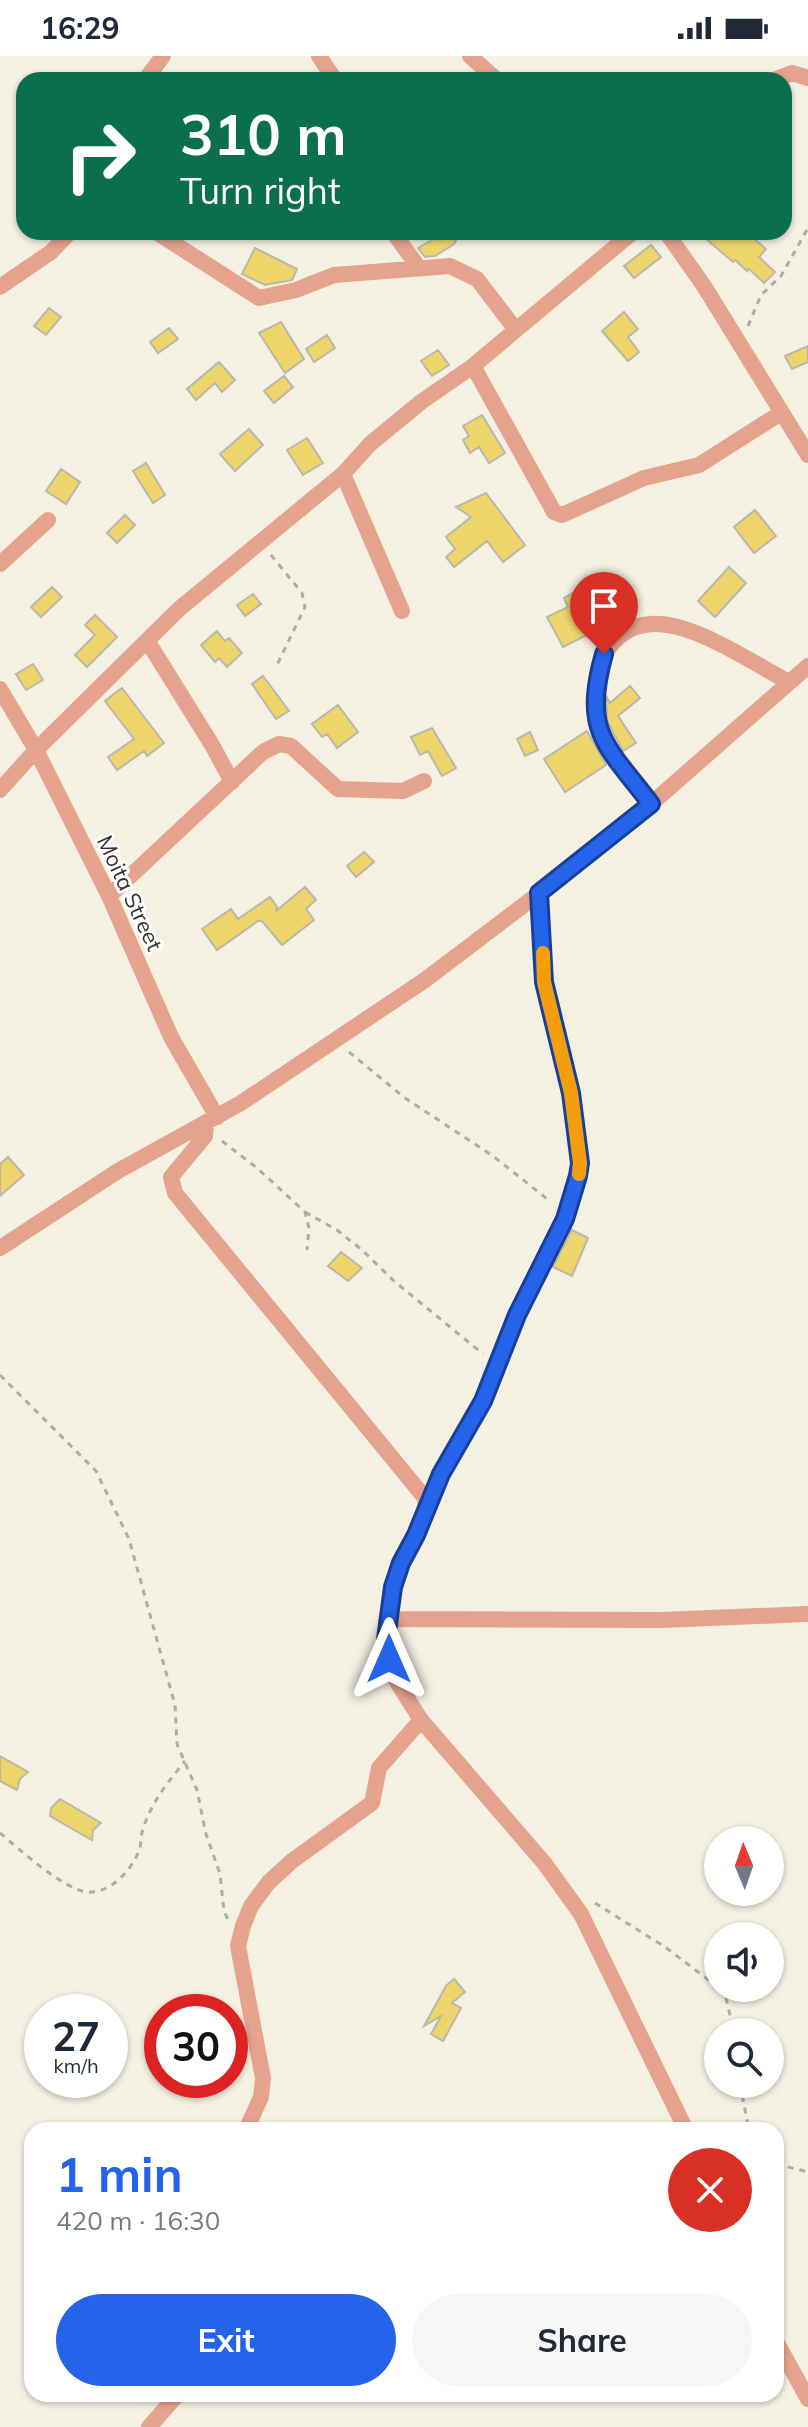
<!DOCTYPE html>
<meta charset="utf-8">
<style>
:root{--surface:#fff;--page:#f6f6f7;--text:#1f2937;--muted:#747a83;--accent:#2563eb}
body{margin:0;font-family:Mulish,sans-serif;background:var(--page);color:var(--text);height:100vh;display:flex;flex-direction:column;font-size:30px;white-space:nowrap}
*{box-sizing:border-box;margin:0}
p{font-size:26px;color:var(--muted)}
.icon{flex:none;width:44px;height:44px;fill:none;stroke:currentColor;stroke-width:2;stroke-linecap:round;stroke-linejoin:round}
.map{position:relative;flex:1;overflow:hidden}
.drawer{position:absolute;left:24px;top:2066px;width:760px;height:280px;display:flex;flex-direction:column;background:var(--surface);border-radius:24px;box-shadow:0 2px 6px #0004}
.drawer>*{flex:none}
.guide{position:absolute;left:16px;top:16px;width:776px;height:168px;border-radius:24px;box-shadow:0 2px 6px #0004;background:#0b6e4f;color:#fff;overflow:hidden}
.needle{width:52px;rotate:358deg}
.fabs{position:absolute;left:704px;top:1770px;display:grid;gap:16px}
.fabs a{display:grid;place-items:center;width:80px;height:80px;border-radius:50%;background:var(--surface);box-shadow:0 2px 6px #0004;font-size:40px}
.speed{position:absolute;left:24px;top:1938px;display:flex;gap:16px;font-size:40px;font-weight:700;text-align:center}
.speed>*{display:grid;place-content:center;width:104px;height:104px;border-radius:50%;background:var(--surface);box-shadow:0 2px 6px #0004;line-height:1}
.speed small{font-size:20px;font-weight:400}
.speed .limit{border:12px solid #d22;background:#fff;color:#111}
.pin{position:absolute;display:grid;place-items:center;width:68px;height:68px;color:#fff;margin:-82px -34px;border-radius:50% 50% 50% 0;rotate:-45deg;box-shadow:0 0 8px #0007}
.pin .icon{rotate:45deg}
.me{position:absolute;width:88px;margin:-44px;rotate:0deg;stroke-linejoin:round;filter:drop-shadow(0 0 6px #0008)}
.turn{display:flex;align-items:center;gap:28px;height:168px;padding:0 32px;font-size:36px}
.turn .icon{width:104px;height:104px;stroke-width:2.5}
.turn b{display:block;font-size:56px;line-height:68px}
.round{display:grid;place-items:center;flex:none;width:84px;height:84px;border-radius:42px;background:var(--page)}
.head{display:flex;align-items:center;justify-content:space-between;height:136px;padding:0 32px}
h1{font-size:48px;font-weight:700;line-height:60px;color:var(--accent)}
.action{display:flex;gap:16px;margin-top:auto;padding:16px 32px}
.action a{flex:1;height:92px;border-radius:48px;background:var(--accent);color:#fff;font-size:32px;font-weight:700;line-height:92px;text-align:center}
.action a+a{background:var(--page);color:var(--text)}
.status{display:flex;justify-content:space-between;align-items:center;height:56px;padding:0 40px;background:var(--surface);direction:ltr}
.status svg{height:22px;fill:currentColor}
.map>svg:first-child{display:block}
.building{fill:#efd66c;stroke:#bbb8aa;stroke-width:2}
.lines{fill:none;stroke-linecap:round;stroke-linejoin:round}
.path{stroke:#afaca1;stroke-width:3;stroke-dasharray:6 6;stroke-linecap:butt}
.street{stroke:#e5a28d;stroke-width:16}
.route-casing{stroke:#184099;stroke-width:20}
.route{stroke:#2563eb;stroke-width:14}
.slow{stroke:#f59e0b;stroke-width:14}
.labels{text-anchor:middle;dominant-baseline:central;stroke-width:6;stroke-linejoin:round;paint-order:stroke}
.street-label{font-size:22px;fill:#32312b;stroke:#fff}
</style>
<div class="status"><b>16:29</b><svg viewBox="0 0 49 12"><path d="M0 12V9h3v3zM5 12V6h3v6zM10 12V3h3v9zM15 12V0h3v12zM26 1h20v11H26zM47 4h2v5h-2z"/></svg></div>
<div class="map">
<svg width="808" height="2371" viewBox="0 0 808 2371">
<rect width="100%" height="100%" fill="#f4f1e2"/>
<path class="building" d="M446,176H461L454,188L435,200L425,201L418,192Z
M698,176H746L766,193L759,201L775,216L764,227L749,213L747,215L735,204L733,206Z
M651,189L661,201L634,222L624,210Z
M255,192L297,213L292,224L265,229L242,218Z
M49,252L61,261L46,279L34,270Z
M624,256L638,273L628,281L639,296L628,305L602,275Z
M281,266L304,303L285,317L259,277Z
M169,272L178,283L158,297L150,286Z
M327,279L335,292L314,306L306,293Z
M808,290V306L792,313L785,300Z
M438,294L449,309L432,320L421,305Z
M219,306L235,324L222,336L215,327L196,344L187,333Z
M284,320L293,331L274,347L264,335Z
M482,359L505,397L489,407L479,391L470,397L463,384L469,380L463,370Z
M249,373L263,389L235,415L220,398Z
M307,382L323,407L303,419L287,394Z
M146,407L165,439L153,447L133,415Z
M61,413L80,426L66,448L46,435Z
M486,437L525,489L503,506L487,485L454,511L446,501L455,493L446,481L471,461L456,451Z
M755,454L776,480L754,497L734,471Z
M125,459L135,469L117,487L107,477Z
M729,511L746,527L715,561L698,545Z
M52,531L62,541L41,561L31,551Z
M584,531L605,570L563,591L547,561L568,551L564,542Z
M253,538L261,548L245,560L237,549Z
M95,559L117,581L87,611L75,599L95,579L85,569Z
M217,575L225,585L229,582L242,597L227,611L219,602L215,606L201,589Z
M33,608L43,624L26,634L16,618Z
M263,620L289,655L276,663L252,628Z
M630,630L640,642L618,660L636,687L623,695L607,664L606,640L610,647Z
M122,632L164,687L147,700L144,695L117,714L108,701L134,683L105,645Z
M338,649L358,676L337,692L327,678L322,681L312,668Z
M432,672L456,712L442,720L428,695L420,699L411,681Z
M587,675L606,709L565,736L544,703Z
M530,676L538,694L525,700L517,683Z
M364,796L374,806L356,821L347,810Z
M305,831L316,844L306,853L314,864L282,889L262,865H258L217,894L202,873L231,853L238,863L270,841L277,851L276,855Z
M8,1101L24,1119L0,1140V1108Z
M572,1174L588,1182L572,1220L553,1211Z
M341,1196L362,1212L348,1225L328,1210Z
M0,1700L28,1716L20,1723L17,1734L0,1725Z
M60,1743L101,1767L93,1774L92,1784L50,1760L51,1752Z
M454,1923L465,1936L452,1947L461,1952L443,1985L431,1978L441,1960L424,1970L446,1930Z"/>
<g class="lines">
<path class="path" d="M748,270L761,239L781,220L808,172
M271,499L302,537L305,551L277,609
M349,996L405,1042L493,1100L551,1146
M222,1085L257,1112L305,1156L309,1172L307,1194
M305,1156L337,1174L362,1194L394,1225L483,1298
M0,1319L96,1415L129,1483L175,1649L177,1688L197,1734L206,1778L220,1818L224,1855L228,1864
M0,1777C19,1793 63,1833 87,1836C109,1838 130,1816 138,1797C142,1790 140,1781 143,1773C151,1747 168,1726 185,1705
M595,1847L665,1891L718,1931
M719,1932L726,1942L734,1976
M740,2028L749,2074
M776,2108L808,2116"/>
<path class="street" d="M319,0L335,24
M470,0L497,24
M145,24L163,0
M774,24L792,17L808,22
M156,176L259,242L296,234L334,219L450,210L477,223L516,274
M393,176L419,212
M666,176L704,230L808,399
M0,231L51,196L70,176
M473,310L554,456L562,459L644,422L699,409L781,357
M343,418L402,555
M0,508L48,464
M148,586L212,689L232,726
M0,633L36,694L109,840L171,981L217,1061
M0,734L36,694L179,553L343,418L370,388L421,346L473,310L633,176
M651,748C633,725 608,700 598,672C593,660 594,648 595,635C599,588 628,558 678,571C715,581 755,608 789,626
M109,840L263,696L279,688L291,690L338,733L403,735L424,725
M206,1066L205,1080L171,1121L175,1137L425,1442L426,1456L401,1507L393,1531L386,1583L389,1603L397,1626L421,1664L545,1808L581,1858L686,2074
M0,1192L118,1115L241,1047L425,924L549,830L651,748L808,610
M427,1450L441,1418L483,1345L517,1259L565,1163L578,1120L580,1107L571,1037L544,926L539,837
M389,1563L662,1564L808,1558
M246,2074L261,2041L263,2022L238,1890L243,1870L251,1850L269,1826L292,1805L372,1747L379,1712L421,1664
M776,2285L808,2343
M149,2371L178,2338"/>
</g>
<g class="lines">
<g class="route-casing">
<path id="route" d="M389,1603L386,1583L393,1531L401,1507L416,1479L441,1418L483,1345L517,1259L565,1163L578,1120L580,1107L571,1037L544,926L539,837L651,748C606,689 582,676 604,598"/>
</g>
<use href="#route" class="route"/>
<path class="slow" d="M543,897L544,926L571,1037L580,1107L579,1118"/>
</g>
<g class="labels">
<g class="street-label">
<text transform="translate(130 837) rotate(65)">Moita Street</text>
</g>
</g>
</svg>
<div class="fabs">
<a><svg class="needle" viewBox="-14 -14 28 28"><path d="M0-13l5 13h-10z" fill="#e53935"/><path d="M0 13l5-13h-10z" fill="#747a83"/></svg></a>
<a><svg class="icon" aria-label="sound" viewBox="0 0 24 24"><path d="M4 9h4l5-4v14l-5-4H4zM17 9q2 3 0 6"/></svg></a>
<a><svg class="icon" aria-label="search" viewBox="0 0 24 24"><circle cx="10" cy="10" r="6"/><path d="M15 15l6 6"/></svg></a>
</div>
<div class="speed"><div>27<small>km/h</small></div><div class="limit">30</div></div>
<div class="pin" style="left:604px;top:598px;background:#d93025"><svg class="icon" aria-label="arrive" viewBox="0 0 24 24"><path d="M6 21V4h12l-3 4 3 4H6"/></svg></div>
<svg class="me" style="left:389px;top:1603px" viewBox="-20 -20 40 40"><path d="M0-17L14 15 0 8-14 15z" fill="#2563eb" stroke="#fff" stroke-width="4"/></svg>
<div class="guide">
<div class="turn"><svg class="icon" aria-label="right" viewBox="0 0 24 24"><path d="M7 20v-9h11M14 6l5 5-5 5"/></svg><div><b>310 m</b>Turn right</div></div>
</div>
<section class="drawer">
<div class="head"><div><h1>1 min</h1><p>420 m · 16:30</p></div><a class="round" style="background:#d93025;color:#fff"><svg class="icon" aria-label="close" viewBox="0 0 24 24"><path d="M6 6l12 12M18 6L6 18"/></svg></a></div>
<div class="action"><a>Exit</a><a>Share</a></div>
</section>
</div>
